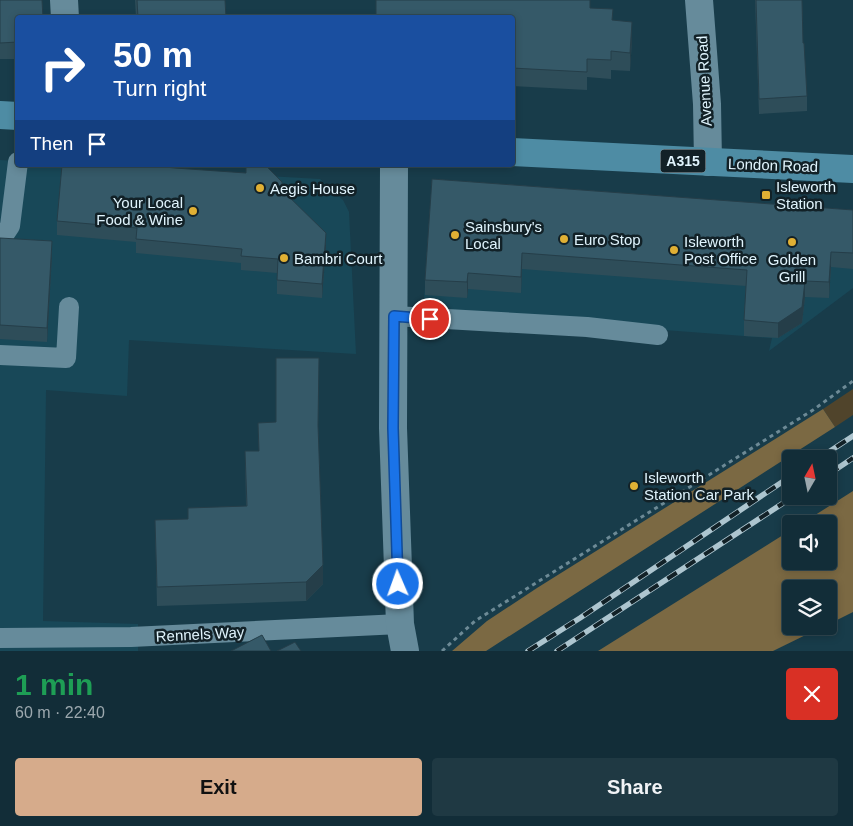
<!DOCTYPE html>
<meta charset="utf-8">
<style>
:root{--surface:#122d38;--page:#1f3943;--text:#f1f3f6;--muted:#9ca8ae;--line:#314953;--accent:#d6ab8b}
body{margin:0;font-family:Helvetica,sans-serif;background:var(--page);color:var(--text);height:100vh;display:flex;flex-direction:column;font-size:19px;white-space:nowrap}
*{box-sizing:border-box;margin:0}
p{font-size:16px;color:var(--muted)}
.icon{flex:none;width:28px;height:28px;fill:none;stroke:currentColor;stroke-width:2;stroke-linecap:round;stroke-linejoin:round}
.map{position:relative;height:651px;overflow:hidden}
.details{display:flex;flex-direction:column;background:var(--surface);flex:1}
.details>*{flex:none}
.guide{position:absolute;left:15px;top:15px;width:500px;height:152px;border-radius:5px;box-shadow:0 2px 8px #0003,0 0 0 1px var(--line);background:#1a4fa0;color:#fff;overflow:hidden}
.needle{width:32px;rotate:9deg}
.buttons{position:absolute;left:782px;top:450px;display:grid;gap:10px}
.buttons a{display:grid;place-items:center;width:55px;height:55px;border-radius:5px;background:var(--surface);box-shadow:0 2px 8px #0003,0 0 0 1px var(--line);font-size:25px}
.pin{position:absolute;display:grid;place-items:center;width:42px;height:42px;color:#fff;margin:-21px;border:2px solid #fff;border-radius:50%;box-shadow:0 1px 5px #0007}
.me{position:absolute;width:55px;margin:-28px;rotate:358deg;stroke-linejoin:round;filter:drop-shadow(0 0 4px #0008)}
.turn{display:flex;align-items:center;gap:18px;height:105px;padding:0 15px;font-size:22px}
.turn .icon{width:65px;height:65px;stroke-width:2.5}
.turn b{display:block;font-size:35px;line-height:42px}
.then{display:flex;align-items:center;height:48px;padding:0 15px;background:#0003;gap:10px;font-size:19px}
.round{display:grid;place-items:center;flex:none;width:52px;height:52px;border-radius:5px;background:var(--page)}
.overview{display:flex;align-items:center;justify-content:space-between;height:85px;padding:0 15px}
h1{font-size:30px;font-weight:800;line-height:38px;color:#1e9e55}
.action{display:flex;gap:10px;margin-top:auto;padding:10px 15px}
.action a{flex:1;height:58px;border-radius:5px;background:var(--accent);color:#111;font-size:20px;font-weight:800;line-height:58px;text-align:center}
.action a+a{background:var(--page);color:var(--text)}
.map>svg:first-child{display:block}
.built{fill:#184858}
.green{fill:#50442b}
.forest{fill:#7b6943}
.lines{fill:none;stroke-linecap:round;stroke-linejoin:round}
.path{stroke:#6d8a96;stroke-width:3;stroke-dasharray:4 4;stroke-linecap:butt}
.lane{stroke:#668b9b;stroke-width:20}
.street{stroke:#668b9b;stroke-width:28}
.secondary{stroke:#668b9b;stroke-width:28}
.primary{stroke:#4e8ca4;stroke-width:28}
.rail-casing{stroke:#adc5cf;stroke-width:5.5}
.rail{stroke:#122127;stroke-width:4;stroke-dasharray:11;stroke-linecap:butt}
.wall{fill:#2e4d59}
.shaded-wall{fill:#253e49}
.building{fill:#355968;stroke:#253e49}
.route-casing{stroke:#114b97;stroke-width:12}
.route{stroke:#1a73e8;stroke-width:9}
.poi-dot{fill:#e0b034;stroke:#122127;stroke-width:2}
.labels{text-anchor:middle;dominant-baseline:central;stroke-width:5;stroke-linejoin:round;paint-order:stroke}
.shield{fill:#122127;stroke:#a2b5bd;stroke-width:1}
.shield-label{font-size:14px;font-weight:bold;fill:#e0f4fd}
.street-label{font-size:15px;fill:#e0f4fd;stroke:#122127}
.poi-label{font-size:15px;fill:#e0f4fd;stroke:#122127;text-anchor:start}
</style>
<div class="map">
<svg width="853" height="651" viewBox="0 0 853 651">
<rect width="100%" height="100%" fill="#183c4a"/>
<path class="built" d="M0,160L17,161L18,165H80L320,179L343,200L349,212L356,354L129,340L127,396L46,390L43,621L138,624V651H0Z
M432,195L853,226V288L769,351L772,338L423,312Z"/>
<path class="green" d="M853,389V415L835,427L823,409Z"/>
<path class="forest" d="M823,409L835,427L486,651H452L487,621L537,588Z
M853,491V612L829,624V589H791V626H824L773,651H598L791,530V561H829V524H801Z"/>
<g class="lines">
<path class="path" d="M442,651L475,621L813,410L853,381"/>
<path class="lane" d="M0,236L4,235L10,226L18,162
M394,316L587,327L658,335
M0,355L66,358L69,307
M0,638L131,637L400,624"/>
<path class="street" d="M699,0L707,104L708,162"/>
<path class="secondary" d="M64,0L65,18
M394,165L393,428L400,624L405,651"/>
<path class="primary" d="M0,115L18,116
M512,152L853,169"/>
<g class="rail-casing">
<path id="rail" d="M818,459L853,436
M829,474L853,458
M528,651L580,618L791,476
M557,651L794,496"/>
</g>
<use href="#rail" class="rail"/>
</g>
<path class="wall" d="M0,0L18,18V59H0Z
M135,0H225L226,18H136Z
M376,0L590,8L613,20L632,40L630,71L611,70V79L587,77V90L512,86V18H376Z
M755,0H802L803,43L807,96V111L759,114Z
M432,179L853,210V269L831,267L829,298L805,297L802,323L778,338L744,336V320L746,286L522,269L521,293L468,289L467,298L425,295V280Z
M282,190L326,247L322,298L277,294V273L241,270V263L136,253V242L57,235V221Z
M0,238L52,255L47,342L0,339Z
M258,423L318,430L323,584L306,601L157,606L155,520L188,519L246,506L245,451H259Z"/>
<path class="shaded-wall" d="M632,22V40L630,71V53Z
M326,233V247L322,298V284Z
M52,241V255L47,342V328Z
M831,252V267L829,298V282Z
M522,253V269L521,293V277Z
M468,273V289L467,298V282Z
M805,281V297L802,323L778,338V323Z
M323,565V584L306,601V582Z"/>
<path class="building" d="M0,0H42L43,18H18V42L0,43Z
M137,0H225L226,18H138Z
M376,0H590V8L613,9L612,20L632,22L630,53L611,51V60L587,59V72L512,68V18H381V17L376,16Z
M756,0H802L803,43H804L807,96L759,99Z
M62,165H144L175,168L246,173V165L266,166L282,182V190L326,233L322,284L277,280L278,259L241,256L242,249L136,239L137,228L57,221Z
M432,179L853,210V253L831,252L829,282L805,281L802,307L778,323L744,320L747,270L522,253L521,277L468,273L467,282L425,280Z
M0,238L52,241L47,328L0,325Z
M276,358H319L318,425L323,565L306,582L157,587L155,520L188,519V508L247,506L245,451H259L258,423L276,422Z
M262,635L271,651H231Z
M295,642L301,651H277Z"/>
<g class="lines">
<g class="route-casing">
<path id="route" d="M398,584L393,428L394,316L430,319"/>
</g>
<use href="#route" class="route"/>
</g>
<g class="poi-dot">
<circle cx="260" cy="188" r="5"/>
<rect x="761" y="190" width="10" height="10" rx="2.5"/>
<circle cx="193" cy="211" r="5"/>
<circle cx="455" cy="235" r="5"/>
<circle cx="564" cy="239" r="5"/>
<circle cx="792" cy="242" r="5"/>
<circle cx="674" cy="250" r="5"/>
<circle cx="284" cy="258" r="5"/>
<circle cx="634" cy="486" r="5"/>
</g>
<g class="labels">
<rect class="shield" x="660.5" y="149.5" width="45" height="23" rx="4"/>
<g class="shield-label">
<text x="683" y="161">A315</text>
</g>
<g class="street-label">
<text transform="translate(704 81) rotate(-93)">Avenue Road</text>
<text transform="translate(773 165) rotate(2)">London Road</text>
<text transform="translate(200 634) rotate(-3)">Rennels Way</text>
</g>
<g class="poi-label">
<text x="776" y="186">Isleworth<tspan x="776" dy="17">Station</tspan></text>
<text x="270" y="188">Aegis House</text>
<text x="183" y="202" text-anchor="end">Your Local<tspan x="183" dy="17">Food &amp; Wine</tspan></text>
<text x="465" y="226">Sainsbury's<tspan x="465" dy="17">Local</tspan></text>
<text x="574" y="239">Euro Stop</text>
<text x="684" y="241">Isleworth<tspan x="684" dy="17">Post Office</tspan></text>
<text x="294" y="258">Bambri Court</text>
<text x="792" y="259" text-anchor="middle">Golden<tspan x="792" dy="17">Grill</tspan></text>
<text x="644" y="477">Isleworth<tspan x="644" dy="17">Station Car Park</tspan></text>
</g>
</g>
</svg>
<div class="buttons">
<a><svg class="needle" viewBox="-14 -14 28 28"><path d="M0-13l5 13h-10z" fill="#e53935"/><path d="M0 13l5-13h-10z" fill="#9ca8ae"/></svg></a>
<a><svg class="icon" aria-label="sound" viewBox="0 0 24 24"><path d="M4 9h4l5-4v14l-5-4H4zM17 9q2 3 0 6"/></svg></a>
<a><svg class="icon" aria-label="layers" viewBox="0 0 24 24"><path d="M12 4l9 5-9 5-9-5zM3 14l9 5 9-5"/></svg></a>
</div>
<div class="pin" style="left:430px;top:319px;background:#d93025"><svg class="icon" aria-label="arrive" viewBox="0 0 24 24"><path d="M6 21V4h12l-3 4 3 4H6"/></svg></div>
<svg class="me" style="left:398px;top:584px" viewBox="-20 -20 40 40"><circle r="17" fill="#1a73e8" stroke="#fff" stroke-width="3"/><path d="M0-11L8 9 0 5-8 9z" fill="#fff"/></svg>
<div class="guide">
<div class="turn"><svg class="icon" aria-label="right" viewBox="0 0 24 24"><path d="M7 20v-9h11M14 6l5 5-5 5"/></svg><div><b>50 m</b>Turn right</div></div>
<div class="then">Then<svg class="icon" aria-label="arrive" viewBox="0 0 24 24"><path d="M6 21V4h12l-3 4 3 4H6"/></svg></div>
</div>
</div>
<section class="details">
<div class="overview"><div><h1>1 min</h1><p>60 m · 22:40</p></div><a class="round" style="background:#d93025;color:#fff"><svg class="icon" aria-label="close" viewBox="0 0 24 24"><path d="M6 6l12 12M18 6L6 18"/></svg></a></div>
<div class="action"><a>Exit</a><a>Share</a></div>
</section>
